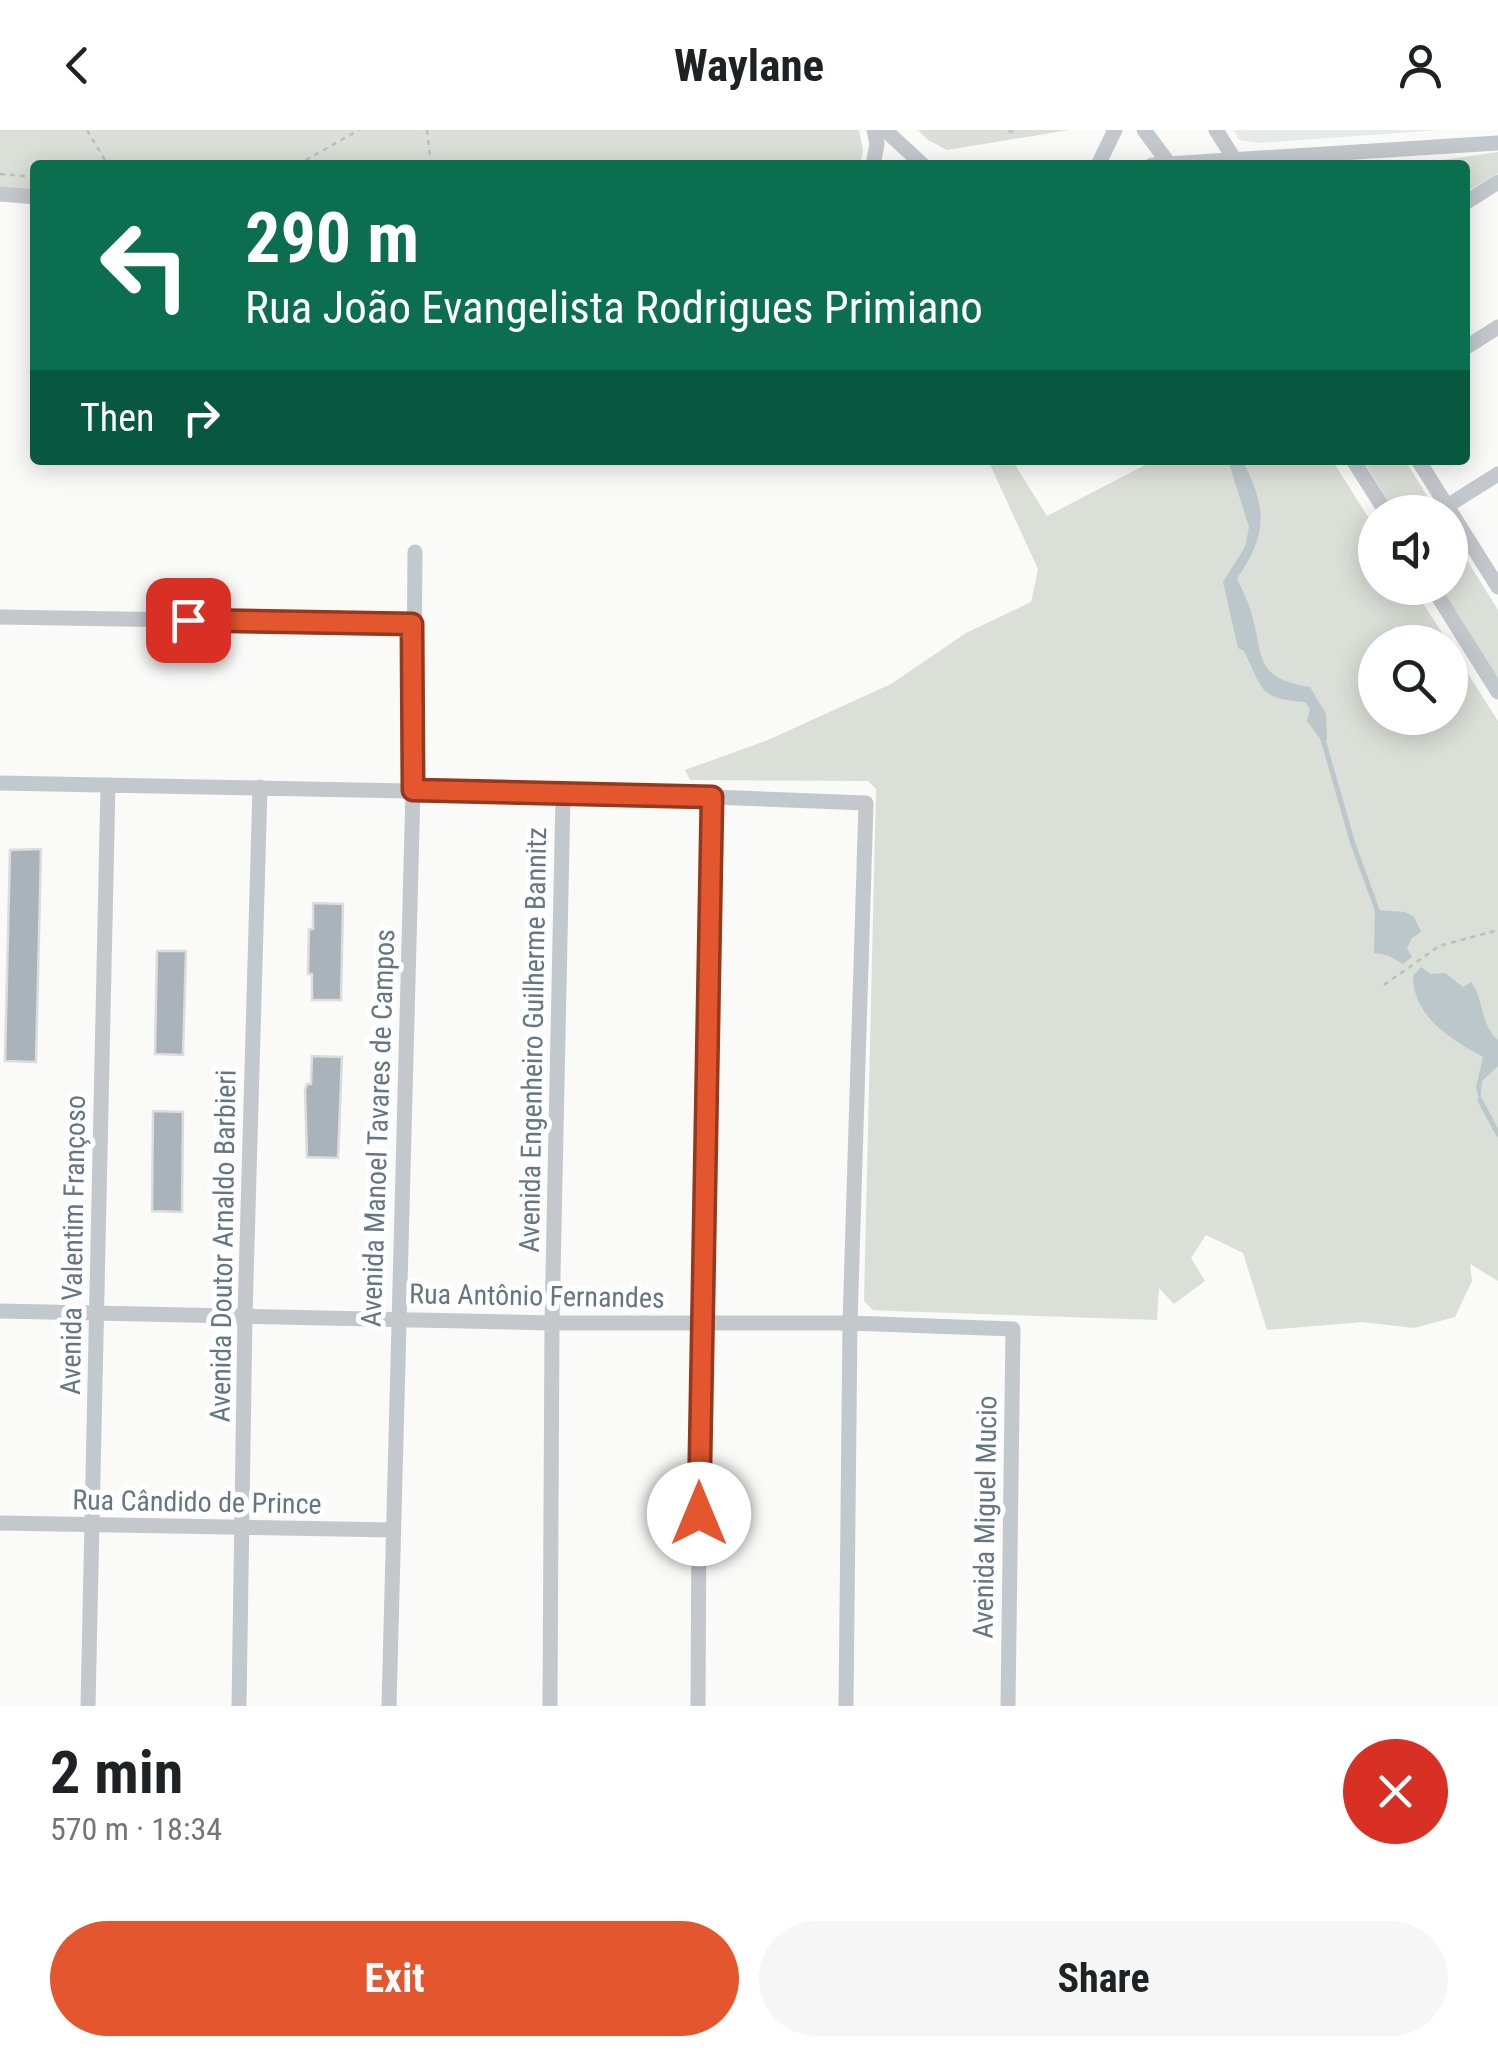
<!DOCTYPE html>
<meta charset="utf-8">
<style>
:root{--surface:#fff;--page:#f6f6f6;--text:#202124;--muted:#757577;--accent:#e4572e}
body{margin:0;font-family:"Roboto Condensed",sans-serif;background:var(--page);color:var(--text);height:100vh;display:flex;flex-direction:column;font-size:38px;white-space:nowrap}
*{box-sizing:border-box;margin:0}
p{font-size:32px;color:var(--muted)}
.icon{flex:none;width:55px;height:55px;fill:none;stroke:currentColor;stroke-width:2;stroke-linecap:round;stroke-linejoin:round}
.map{position:relative;height:1576px;overflow:hidden}
.details{display:flex;flex-direction:column;background:var(--surface);flex:1}
.details>*{flex:none}
.hud{position:absolute;left:30px;top:30px;width:1440px;height:305px;border-radius:10px;box-shadow:0 5px 25px #0003;background:#0b6e4f;color:#fff;overflow:hidden}
.tools{position:absolute;left:1358px;top:365px;display:grid;gap:20px}
.tools a{display:grid;place-items:center;width:110px;height:110px;border-radius:50%;background:var(--surface);box-shadow:0 5px 25px #0003;font-size:50px}
.pin{position:absolute;display:grid;place-items:center;width:85px;height:85px;color:#fff;margin:-42px;border-radius:20px;box-shadow:0 5px 15px #0006}
.me{position:absolute;width:110px;margin:-55px;rotate:0deg;stroke-linejoin:round;filter:drop-shadow(0 0 8px #0008)}
.turn{display:flex;align-items:center;gap:35px;height:210px;padding:0 50px;font-size:45px}
.turn .icon{width:130px;height:130px;stroke-width:2.5}
.turn b{display:block;font-size:70px;line-height:85px}
.then{display:flex;align-items:center;height:95px;padding:0 50px;background:#0003;gap:20px;font-size:38px}
.round{display:grid;place-items:center;flex:none;width:105px;height:105px;border-radius:52px;background:var(--page)}
.head{display:flex;align-items:center;justify-content:space-between;height:170px;padding:0 50px}
h1{font-size:60px;font-weight:700;line-height:75px}
.cta{display:flex;gap:20px;margin-top:auto;padding:20px 50px}
.cta a{flex:1;height:115px;border-radius:60px;background:var(--accent);color:#fff;font-size:40px;font-weight:700;line-height:115px;text-align:center}
.cta a+a{background:var(--page);color:var(--text)}
header{display:flex;justify-content:space-between;align-items:center;height:130px;padding:0 50px;background:var(--surface);font-size:45px;font-weight:700}
.map>svg:first-child{display:block}
.built{fill:#e8e9e9}
.green{fill:#dadfd7}
.water{fill:#bbc7cb}
.lines{fill:none;stroke-linecap:round;stroke-linejoin:round}
.stream{stroke:#bbc7cb;stroke-width:5}
.building{fill:#aab3b9;stroke:#dcdcda;stroke-width:2.5}
.path{stroke:#bbbfc2;stroke-width:2.5;stroke-dasharray:5 5;stroke-linecap:butt}
.minor{stroke:#c3c8cc;stroke-width:15}
.route-casing{stroke:#94391e;stroke-width:25}
.route{stroke:#e4572e;stroke-width:18}
.labels{text-anchor:middle;dominant-baseline:central;stroke-width:10;stroke-linejoin:round;paint-order:stroke}
.street-label{font-size:28px;fill:#657683;stroke:#fff}
</style>
<header><svg class="icon" aria-label="back" viewBox="0 0 24 24"><path d="M15 5l-7 7 7 7"/></svg>Waylane<svg class="icon" aria-label="person" viewBox="0 0 24 24"><circle cx="12" cy="8" r="4"/><path d="M4 21q1-7 8-7t8 7"/></svg></header>
<div class="map">
<svg width="1498" height="1576" viewBox="0 0 1498 1576">
<rect width="100%" height="100%" fill="#fafaf8"/>
<path class="built" d="M1234,0H1440L1259,13L1239,10Z"/>
<path class="green" d="M0,0H859L863,21L860,35H35V62L0,58Z
M918,0H1069L947,20L928,10Z
M1498,22V43L1465,63V35H1407Z
M988,330H1012L1047,386L1149,333L1148,330H1332L1375,398V458H1413L1448,512H1375V588H1450V516L1498,591V1151L1470,1134L1472,1151L1455,1187L1414,1198L1362,1192L1267,1200L1243,1123L1206,1105L1191,1128L1205,1151L1174,1174L1159,1158L1157,1190L892,1181L873,1180L864,1171L876,659L868,651L690,650L685,640L768,610L891,554L966,503L1031,472L1038,439Z
M1363,330H1405L1437,382H1395Z
M1450,403L1498,480V548L1442,458H1450Z"/>
<path class="water" d="M1228,330H1242C1267,377 1268,405 1237,448C1242,460 1249,473 1252,485C1264,528 1254,548 1310,557L1326,584L1327,610H1321L1307,591L1310,579L1305,572C1259,569 1263,560 1244,521L1238,518L1223,452L1245,417L1249,397Z
M1375,780L1405,782L1414,787L1421,802L1412,808L1407,818L1412,827L1403,834L1387,825L1374,823Z
M1421,837L1431,844L1445,843L1463,857L1471,852C1484,868 1480,895 1498,910V936L1482,951L1480,972L1476,957L1483,927C1451,909 1413,887 1413,846Z"/>
<g class="lines">
<path class="stream" d="M1010,0L1011,1
M1322,606L1353,714L1379,785
M1480,970L1498,1004"/>
</g>
<path class="building" d="M41,719L36,932L5,931L10,720Z
M313,773L343,774L341,870H312V844H308L309,799H313Z
M157,821H186L183,925L155,924Z
M312,926L342,927L338,1028L307,1027L305,960L307,954H311Z
M153,981L183,982L182,1082L152,1081Z"/>
<g class="lines">
<path class="path" d="M87,0L108,35
M427,0L431,35
M297,35L359,0
M0,44L35,47
M1384,855L1439,816L1498,800"/>
<path class="minor" d="M885,0L923,35
M1144,0L1170,35
M1216,0L1238,35
M873,35L877,14L874,0
M1098,35L1115,0
M1152,35L1498,13
M0,64L35,67
M1465,73L1498,52
M1465,218L1498,197
M1353,330L1386,382
M1418,330L1498,457
M1447,376L1498,344
M1433,458L1498,562
M0,487L412,494
M0,653L712,667L866,673L850,1193L846,1576
M0,1181L552,1193H850L1013,1199L1008,1576
M0,1393L393,1400
M88,1576L108,655
M239,1576L245,1186L260,657
M389,1576L413,660L415,422
M550,1576L552,1193L563,665
M698,1576L700,1193L712,667"/>
</g>
<g class="lines">
<g class="route-casing">
<path id="route" d="M188,490L412,494L413,660L712,667L699,1384"/>
</g>
<use href="#route" class="route"/>
</g>
<g class="labels">
<g class="street-label">
<text transform="translate(533 910) rotate(-89)">Avenida Engenheiro Guilherme Bannitz</text>
<text transform="translate(378 998) rotate(-88)">Avenida Manoel Tavares de Campos</text>
<text transform="translate(73 1115) rotate(-89)">Avenida Valentim Françoso</text>
<text transform="translate(223 1116) rotate(-89)">Avenida Doutor Arnaldo Barbieri</text>
<text transform="translate(537 1166) rotate(1)">Rua Antônio Fernandes</text>
<text transform="translate(197 1372) rotate(1)">Rua Cândido de Prince</text>
<text transform="translate(985 1387) rotate(-89)">Avenida Miguel Mucio</text>
</g>
</g>
</svg>
<div class="tools">
<a><svg class="icon" aria-label="sound" viewBox="0 0 24 24"><path d="M4 9h4l5-4v14l-5-4H4zM17 9q2 3 0 6"/></svg></a>
<a><svg class="icon" aria-label="search" viewBox="0 0 24 24"><circle cx="10" cy="10" r="6"/><path d="M15 15l6 6"/></svg></a>
</div>
<div class="pin" style="left:188px;top:490px;background:#d93025"><svg class="icon" aria-label="arrive" viewBox="0 0 24 24"><path d="M6 21V4h12l-3 4 3 4H6"/></svg></div>
<svg class="me" style="left:699px;top:1384px" viewBox="-20 -20 40 40"><circle r="19" fill="#fff"/><path d="M0-13L10 11 0 6-10 11z" fill="#e4572e"/></svg>
<div class="hud">
<div class="turn"><svg class="icon" aria-label="left" viewBox="0 0 24 24"><path d="M17 20v-9H6M10 6l-5 5 5 5"/></svg><div><b>290 m</b>Rua João Evangelista Rodrigues Primiano</div></div>
<div class="then">Then<svg class="icon" aria-label="right" viewBox="0 0 24 24"><path d="M7 20v-9h11M14 6l5 5-5 5"/></svg></div>
</div>
</div>
<section class="details">
<div class="head"><div><h1>2 min</h1><p>570 m · 18:34</p></div><a class="round" style="background:#d93025;color:#fff"><svg class="icon" aria-label="close" viewBox="0 0 24 24"><path d="M6 6l12 12M18 6L6 18"/></svg></a></div>
<div class="cta"><a>Exit</a><a>Share</a></div>
</section>
